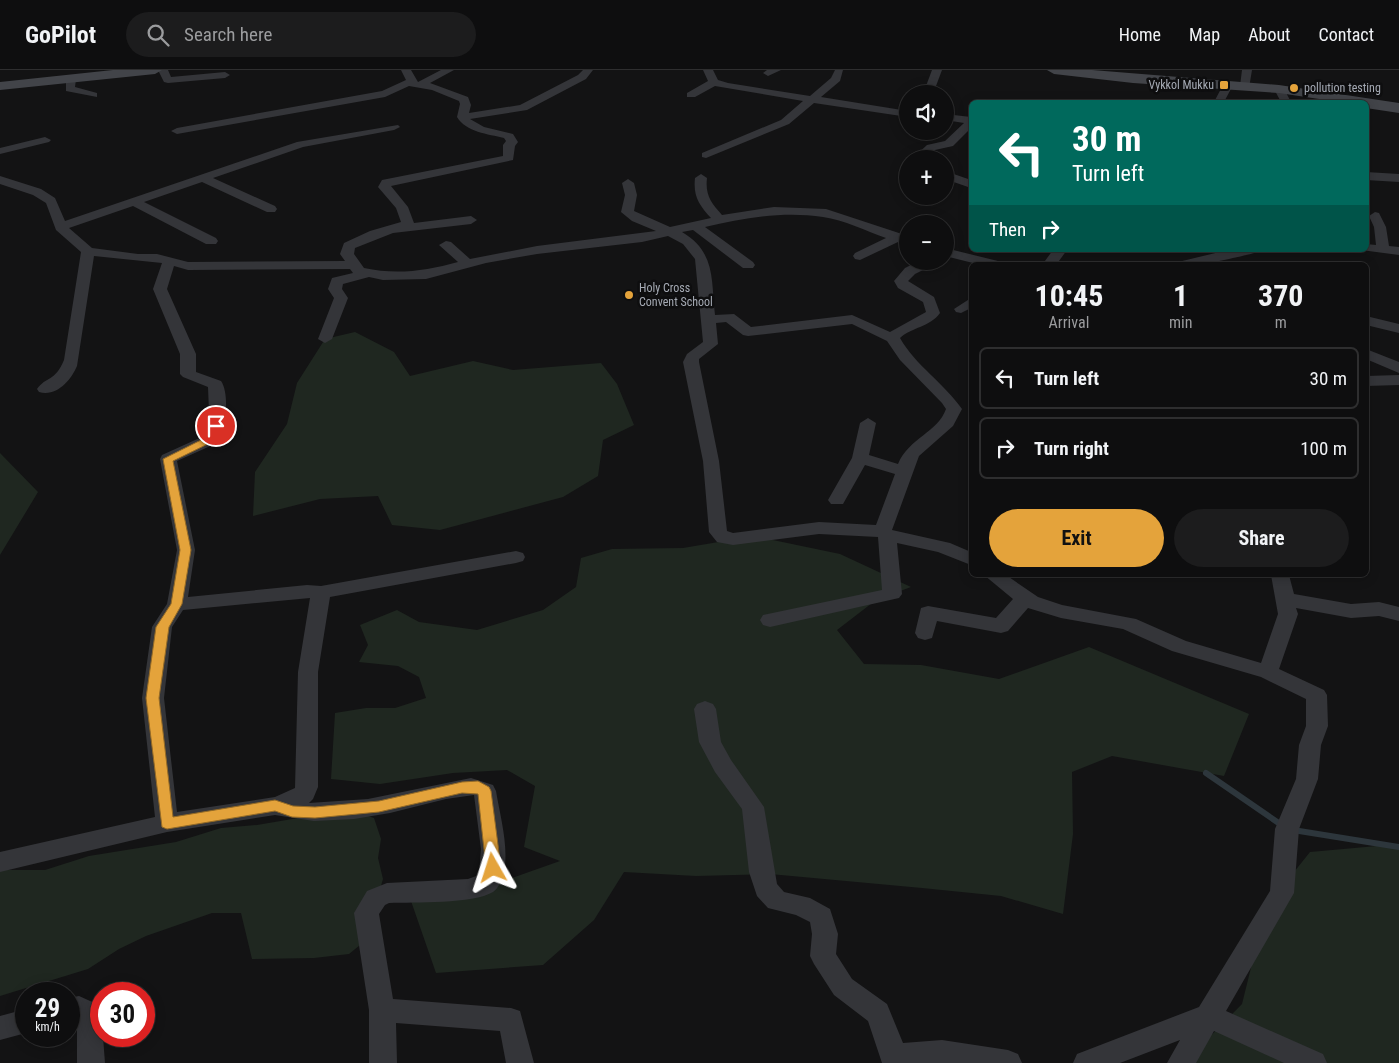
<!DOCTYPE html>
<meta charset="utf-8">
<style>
:root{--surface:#0e0e0f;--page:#1c1c1d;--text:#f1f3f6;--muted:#9b9c9e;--line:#2e2e2f;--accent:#e4a33b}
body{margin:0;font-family:"Roboto Condensed",sans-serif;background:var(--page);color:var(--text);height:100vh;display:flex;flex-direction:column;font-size:19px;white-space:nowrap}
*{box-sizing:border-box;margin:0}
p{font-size:16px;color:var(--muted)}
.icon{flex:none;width:28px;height:28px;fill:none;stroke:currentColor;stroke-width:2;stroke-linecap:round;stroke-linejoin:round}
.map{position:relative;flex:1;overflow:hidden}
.side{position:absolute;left:969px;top:192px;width:400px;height:315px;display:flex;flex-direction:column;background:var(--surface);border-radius:8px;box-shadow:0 2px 12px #0003,0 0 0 1px var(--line)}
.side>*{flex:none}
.guide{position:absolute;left:969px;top:30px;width:400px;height:152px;border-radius:8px;box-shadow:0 2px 12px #0003,0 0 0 1px var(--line);background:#00695c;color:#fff;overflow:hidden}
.tools{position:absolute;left:899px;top:15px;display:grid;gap:10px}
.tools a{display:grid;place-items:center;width:55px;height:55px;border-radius:50%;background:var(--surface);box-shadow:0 2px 12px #0003,0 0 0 1px var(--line);font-size:25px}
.speed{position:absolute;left:15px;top:912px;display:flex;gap:10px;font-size:25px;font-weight:700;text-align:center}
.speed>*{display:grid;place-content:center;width:65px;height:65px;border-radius:50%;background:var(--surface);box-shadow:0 2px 12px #0003,0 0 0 1px var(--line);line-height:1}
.speed small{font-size:12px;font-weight:400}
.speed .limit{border:8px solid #d22;background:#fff;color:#111}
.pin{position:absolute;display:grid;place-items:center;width:42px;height:42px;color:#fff;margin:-21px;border:2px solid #fff;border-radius:50%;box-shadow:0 1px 5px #0007}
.me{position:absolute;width:55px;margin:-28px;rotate:354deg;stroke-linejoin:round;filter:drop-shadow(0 0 4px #0008)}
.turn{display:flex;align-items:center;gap:18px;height:105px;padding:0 20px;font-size:22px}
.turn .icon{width:65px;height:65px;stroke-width:2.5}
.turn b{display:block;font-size:35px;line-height:42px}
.then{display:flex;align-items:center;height:48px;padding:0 20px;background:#0003;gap:10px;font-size:19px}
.eta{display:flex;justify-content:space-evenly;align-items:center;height:85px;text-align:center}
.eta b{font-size:30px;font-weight:700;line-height:35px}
.button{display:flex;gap:10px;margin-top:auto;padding:10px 20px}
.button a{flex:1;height:58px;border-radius:30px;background:var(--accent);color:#111;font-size:20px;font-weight:700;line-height:58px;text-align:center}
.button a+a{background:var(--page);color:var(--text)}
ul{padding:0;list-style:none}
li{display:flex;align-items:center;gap:15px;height:62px;margin:0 10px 8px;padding:0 10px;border:2px solid var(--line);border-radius:8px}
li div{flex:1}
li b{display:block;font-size:19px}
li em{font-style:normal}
header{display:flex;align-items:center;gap:30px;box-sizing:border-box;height:70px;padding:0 25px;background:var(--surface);border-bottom:1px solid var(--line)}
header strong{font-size:24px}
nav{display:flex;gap:28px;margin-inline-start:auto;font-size:18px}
.search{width:350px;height:45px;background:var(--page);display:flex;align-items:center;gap:12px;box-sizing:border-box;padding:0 18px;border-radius:28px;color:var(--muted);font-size:19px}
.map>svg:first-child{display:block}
.green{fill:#1f2720}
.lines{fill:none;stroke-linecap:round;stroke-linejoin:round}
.stream{stroke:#2d363c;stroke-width:6}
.street{fill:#343539;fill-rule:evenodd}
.secondary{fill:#424449;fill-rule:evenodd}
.route{fill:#e4a33b;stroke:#946a26}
.poi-dot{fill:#e4a33b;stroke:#0e0e0f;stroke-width:2}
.labels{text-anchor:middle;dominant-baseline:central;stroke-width:5;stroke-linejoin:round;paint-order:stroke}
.far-poi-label{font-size:12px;fill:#a5aab4;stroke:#0e0e0f;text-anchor:start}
</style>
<header>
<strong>GoPilot</strong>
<div class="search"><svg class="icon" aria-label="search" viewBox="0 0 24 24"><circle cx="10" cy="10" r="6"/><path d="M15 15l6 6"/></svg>Search here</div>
<nav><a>Home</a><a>Map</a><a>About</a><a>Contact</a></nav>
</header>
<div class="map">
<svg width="1399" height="993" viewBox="0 0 1399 993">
<rect width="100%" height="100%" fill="#131314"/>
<path class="green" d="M355,262L394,282L410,306L473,291L513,300L601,293L617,314L634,355L603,370L598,406L563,427L440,460L392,455L378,426L320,429L253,446L255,402L287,354L297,313L325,269Z
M0,383L38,422L0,485Z
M754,466L840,484L911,517L876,530L837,560L864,594L921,595L999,609L1089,577L1249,644L1224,706L1112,686L1072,702L1073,764L1063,844L1001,826L922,818L770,804L696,806L624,802L594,850L543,895L436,903L411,831L469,810L512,808L560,791L524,777L535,716L507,700L453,703L380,714L331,709L335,643L366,638H395L426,628L419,607L398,596L359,592L368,575L360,555L397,540L419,552L477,560L543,540L576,517L581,488L612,479L683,478Z
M362,744L374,748L381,769L378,788L383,809L365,871L349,884L314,888L252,889L241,843H212L146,866L119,879L88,899L0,926V800H45L89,786L176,772L221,758L257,755L310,746Z
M1399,774V993H1184L1242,934L1266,837L1310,782Z"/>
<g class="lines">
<path class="stream" d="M1206,703L1283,756
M1293,760L1399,777"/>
<path class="street" d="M158,0H168L171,7L225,2L230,5L225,8L168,13L164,12Z
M401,0H411L418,12L441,0H454L430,13L468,27L471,35L469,43L520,35L578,5L583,0H593L586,9L527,40L470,49L484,57L513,64L518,72L515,76L513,90L391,116L408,137L414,153L471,146L477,150L471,154L393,163L355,178L354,184L364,198C396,205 426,201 458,192L439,175L446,171L451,172L470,189L537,176L656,161L632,151L621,142L625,125L622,113L628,109L634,113L637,125L634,141L670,157L711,148C699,135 693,126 695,108L701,104L707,108C705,125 711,133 722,145L774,137L826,139L908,166V175L898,172L860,190L855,189L853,186L855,183L886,168C866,161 844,150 823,147C783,141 743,148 705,157L753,192L755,195L753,198H743L693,160L682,162C716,182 711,210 715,245L734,244L751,257L852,245L890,262L926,242L923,232L898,218L894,211L905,198L913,194V191H927L925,199L915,204L908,211L934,227L940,243C930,257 912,257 900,268C916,296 944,313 962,339L953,356L919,386L892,460L950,473L971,482V495L938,482L897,473L902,524L899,528L770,557L763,555L760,550L763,545L882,520L878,467L819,464L733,475L717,472L709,462L703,391L683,292L687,284L703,272L695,189L683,174L668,166L642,172L537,184L486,193L426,209L383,210L369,207L343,214L342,219L348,228L332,269L325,273L318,269L334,228L328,219L332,208L353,203L350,199L188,200L174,196L167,219L196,284V302L221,311C230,324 226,360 217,373L177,391L195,480L188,527L307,515L321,516L516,481L523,483L525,487L523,491L516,493L330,527L318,602V717L313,729L309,733L368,729L471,708L493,715L496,721C500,746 509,776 504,802C502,809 499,818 493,822C473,834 414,832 389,833L385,835L379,844L393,929L511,938L520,941L534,993H506L500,961L396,953L397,993H369V940L354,843L367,821L387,813L468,809L479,805L481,779L474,725L446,729L390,743L354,749L314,751L275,745L167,762L0,802V782L155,747L142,628L152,557L167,534L177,480L160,389L162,385L204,366L209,342L208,317L183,307L180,304V284L153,219L162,193L94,186L77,296C71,310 57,327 39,322L37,319C46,306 55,312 64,290L81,182L56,160L46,133L33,125L0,114V106L41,119L55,128L65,151L297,72L398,55L400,57L394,60L303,77L213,108L275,136L277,139L275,142H267L202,112L144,132L216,168L218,171L216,174H206L133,136L69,158L92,178L138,184H157L188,192L345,191L340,184L344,173L370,161L401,152L396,138L378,117L382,110L503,86V75L506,71L504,68C488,64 466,62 457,47L460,34L459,31L432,20L409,16L385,27L177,64L171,61L177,58L382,21L406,10ZM726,252L743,265L748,266L852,254L887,271L900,290L942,333L946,339C938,362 909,368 898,394L869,385L876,353L868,348L860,353L852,388L828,430L831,434H843L865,395L895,404L876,455L819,452L733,463L727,461L719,391L699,292V289L718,274L716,253ZM310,528L298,602L295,718L275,727L177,742L164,628L172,557L183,540Z
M703,0H713L718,10L728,13L810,26L831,8L835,0H843L840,11L821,27L908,41V47L814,33L789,54L706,88L702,87V83L781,50L803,31L715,16L695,27H687V23L708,11Z
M767,0H781L768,6L763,3Z
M932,0H942L933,24H923Z
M1242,0H1252L1249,18L1245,19L1240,16Z
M71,6L76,9L75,17L97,23V27L66,21V9Z
M1228,12L1233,15L1224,32H1214L1223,15Z
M1279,16L1283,17L1291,32H1281L1274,19Z
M945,44L971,47V58L953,76L935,80L925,89H912L927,75L945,71L964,53L945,50Z
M45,67L51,70L49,72L0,84V78Z
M945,101L971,110V118L945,109Z
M1366,102L1399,104V112L1366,110Z
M1375,142L1379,143L1386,157L1389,176L1399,177V185L1361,180H1366V174L1376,175L1374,157L1369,146Z
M945,178L1002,192L1004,195H981L945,186Z
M1053,180H1067L1056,195H1042Z
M1228,180H1263C1260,183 1209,193 1201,195C1193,196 1184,195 1176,195L1178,192Z
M971,228V238L961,243L956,242L954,239Z
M1366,246L1399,254V263L1366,255Z
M1366,279L1399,292V303L1366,289Z
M1399,305V315L1366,316V306Z
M984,505H1006L1038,527L1062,535L1136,549L1186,571L1261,593L1278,544L1271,505H1289L1294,524L1351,534L1379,532L1399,537V551L1379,546L1351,548L1296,538L1298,544L1279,599L1324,620L1327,625L1328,656L1321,675L1318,709L1299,759L1294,823L1226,941L1323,984L1327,993H1284L1214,961L1196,993H1167L1180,970L1120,993H1073L1077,984L1199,937L1270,821L1275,759L1296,709L1299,675L1306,656V629L1261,607L1172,581L1123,559L1061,548L1028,538L1008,561L1001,563L937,551L932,568L925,570L918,568L915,563L921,538L928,536L996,548L1013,529Z
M705,631L713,634L716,639L721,672L731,690L764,737L777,814L784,822L810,828L830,839L838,864L836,884L852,909L887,934L903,973L942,970L1008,980L1018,984L1022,993H882L868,951L834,925L814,894L810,886L812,864L810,852L796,845L768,838L757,826L749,802L742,739L715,702L699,672L694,639L697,634Z
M79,926L99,935L101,940L105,993H77V950L69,952V928Z
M26,939V963L0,970V946Z"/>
<path class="secondary" d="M113,0H162L155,4L0,20V12Z
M1047,0H1092L1279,15L1399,33V43L1366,38V32H1339L1279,23L1133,13L1054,4Z"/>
</g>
<path class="route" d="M213,354L221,356L214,371L173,391L191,480L182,534L169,557L159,628L173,747L275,730L293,736L315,737L379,731L462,712L478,711L489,717L491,721L501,798L498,802L493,804L488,802L486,798L478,724L462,723L379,742L315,748L292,747L275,741L167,759L162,757L146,628L156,557L171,534L180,480L163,389L207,367Z"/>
<g class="poi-dot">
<rect x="1219" y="10" width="10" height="10" rx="2.5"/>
<circle cx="1294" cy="18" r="5"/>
<circle cx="629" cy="225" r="5"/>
</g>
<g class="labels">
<g class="far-poi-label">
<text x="1214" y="15" text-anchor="end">Vykkol Mukku</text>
<text x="1304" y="18">pollution testing</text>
<text x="639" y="218">Holy Cross<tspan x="639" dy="14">Convent School</tspan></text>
</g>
</g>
</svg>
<div class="tools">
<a><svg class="icon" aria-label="sound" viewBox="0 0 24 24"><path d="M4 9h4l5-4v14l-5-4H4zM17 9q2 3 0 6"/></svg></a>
<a>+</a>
<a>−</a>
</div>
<div class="speed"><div>29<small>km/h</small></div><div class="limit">30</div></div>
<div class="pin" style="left:216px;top:356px;background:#d93025"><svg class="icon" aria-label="arrive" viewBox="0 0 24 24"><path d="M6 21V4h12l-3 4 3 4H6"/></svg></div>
<svg class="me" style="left:493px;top:798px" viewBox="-20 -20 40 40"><path d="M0-17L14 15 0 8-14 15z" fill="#e4a33b" stroke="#fff" stroke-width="4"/></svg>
<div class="guide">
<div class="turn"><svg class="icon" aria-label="left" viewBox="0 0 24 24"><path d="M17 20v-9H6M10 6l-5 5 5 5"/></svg><div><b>30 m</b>Turn left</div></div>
<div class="then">Then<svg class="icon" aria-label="right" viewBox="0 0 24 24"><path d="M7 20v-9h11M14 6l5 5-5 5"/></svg></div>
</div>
<section class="side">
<div class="eta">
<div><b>10:45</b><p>Arrival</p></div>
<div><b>1</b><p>min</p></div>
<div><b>370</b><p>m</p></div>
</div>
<ul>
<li><svg class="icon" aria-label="left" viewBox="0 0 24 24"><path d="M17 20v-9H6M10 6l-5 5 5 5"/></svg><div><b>Turn left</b></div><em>30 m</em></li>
<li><svg class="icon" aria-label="right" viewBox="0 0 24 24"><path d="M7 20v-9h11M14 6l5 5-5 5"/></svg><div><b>Turn right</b></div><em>100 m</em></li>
</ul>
<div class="button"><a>Exit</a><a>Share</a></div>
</section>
</div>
